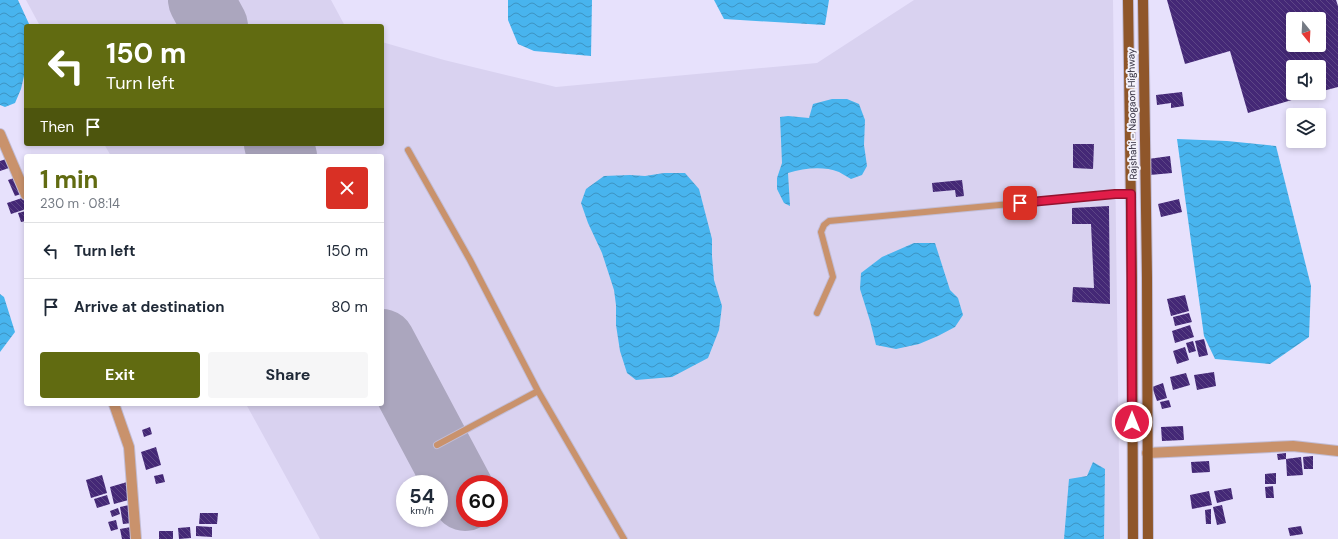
<!DOCTYPE html>
<meta charset="utf-8">
<style>
:root{--surface:#fff;--page:#f6f6f7;--text:#1f2937;--muted:#747a83;--line:#e0e1e3;--accent:#616b11}
body{margin:0;font-family:"DM Sans",sans-serif;background:var(--page);color:var(--text);height:100vh;display:flex;flex-direction:column;font-size:15px;white-space:nowrap}
*{box-sizing:border-box;margin:0}
p{font-size:13px;color:var(--muted)}
.icon{flex:none;width:22px;height:22px;fill:none;stroke:currentColor;stroke-width:2;stroke-linecap:round;stroke-linejoin:round}
.map{position:relative;flex:1;overflow:hidden}
.side{position:absolute;left:24px;top:154px;width:360px;height:252px;display:flex;flex-direction:column;background:var(--surface);border-radius:4px;box-shadow:0 2px 6px #0003}
.side>*{flex:none}
.guide{position:absolute;left:24px;top:24px;width:360px;height:122px;border-radius:4px;box-shadow:0 2px 6px #0003;background:#616b11;color:#fff;overflow:hidden}
.needle{width:26px;rotate:162deg}
.controls{position:absolute;left:1286px;top:12px;display:grid;gap:8px}
.controls a{display:grid;place-items:center;width:40px;height:40px;border-radius:4px;background:var(--surface);box-shadow:0 2px 6px #0003;font-size:20px}
.speed{position:absolute;left:396px;top:475px;display:flex;gap:8px;font-size:20px;font-weight:700;text-align:center}
.speed>*{display:grid;place-content:center;width:52px;height:52px;border-radius:50%;background:var(--surface);box-shadow:0 2px 6px #0003;line-height:1}
.speed small{font-size:10px;font-weight:400}
.speed .limit{border:6px solid #d22;background:#fff;color:#111}
.pin{position:absolute;display:grid;place-items:center;width:34px;height:34px;color:#fff;margin:-17px;border-radius:8px;box-shadow:0 2px 6px #0006}
.me{position:absolute;width:44px;margin:-22px;rotate:0deg;stroke-linejoin:round;filter:drop-shadow(0 0 3px #0008)}
.turn{display:flex;align-items:center;gap:14px;height:84px;padding:0 16px;font-size:18px}
.turn .icon{width:52px;height:52px;stroke-width:2.5}
.turn b{display:block;font-size:28px;line-height:34px}
.then{display:flex;align-items:center;height:38px;padding:0 16px;background:#0003;gap:8px;font-size:15px}
.round{display:grid;place-items:center;flex:none;width:42px;height:42px;border-radius:4px;background:var(--page)}
.summary{display:flex;align-items:center;justify-content:space-between;height:68px;padding:0 16px}
h1{font-size:24px;font-weight:700;line-height:30px;color:var(--accent)}
.primary-button{display:flex;gap:8px;margin-top:auto;padding:8px 16px}
.primary-button a{flex:1;height:46px;border-radius:4px;background:var(--accent);color:#fff;font-size:16px;font-weight:700;line-height:46px;text-align:center}
.primary-button a+a{background:var(--page);color:var(--text)}
ul{padding:0;list-style:none}
li{display:flex;align-items:center;gap:12px;height:56px;padding:0 16px;border-top:1px solid var(--line)}
li div{flex:1}
li b{display:block;font-size:15px}
li em{font-style:normal}
.map>svg:first-child{display:block}
.built{fill:#d9d2f0;fill-rule:evenodd}
.water{fill:url(#water-waves)}
.lines{fill:none;stroke-linecap:round;stroke-linejoin:round}
.runway{stroke:#aba6be;stroke-width:66}
.building{fill:url(#building-back-hatch);fill-rule:evenodd}
.lane-casing{stroke:#c2bdd6;stroke-width:8}
.street-casing{stroke:#c2bdd6;stroke-width:12}
.primary-casing{stroke:#c2bdd6;stroke-width:12}
.lane{stroke:#c9926c;stroke-width:6}
.street{stroke:#c9926c;stroke-width:10}
.primary{stroke:#8f562a;stroke-width:10}
.route-casing{stroke:#92132f;stroke-width:10}
.route{stroke:#e11d48;stroke-width:7}
.labels{text-anchor:middle;dominant-baseline:central;stroke-width:4;stroke-linejoin:round;paint-order:stroke}
.street-label{font-size:10px;fill:#2f2b3c;stroke:#f3f1fa}
</style>
<div class="map">
<svg width="1338" height="539" viewBox="0 0 1338 539">
<defs>
<pattern id="water-waves" width="16" height="10" patternUnits="userSpaceOnUse"><rect width="16" height="10" fill="#48b4ee"/><path d="M0 5q4-4 8 0t8 0" fill="none" stroke="#3c93c2"/></pattern>
<pattern id="building-back-hatch" width="6" height="6" patternUnits="userSpaceOnUse"><rect width="6" height="6" fill="#442876"/><path d="M-1 5l2 2M0 0l6 6M5-1l2 2" fill="none" stroke="#5d4686"/></pattern>
</defs>
<rect width="100%" height="100%" fill="#e7e1fc"/>
<path class="built" d="M26,0H331L345,26H40Z
M914,0H1113L1120,539H320L246,404H382V156H111L104,144H382V42L444,60L556,87L817,63ZM405,484H439V518H405ZM465,484H499V518H465Z"/>
<path class="water" d="M0,0H18L30,26H26V74L24,76L21,89L15,103L5,107L0,105Z
M508,0H592L591,56L534,51L518,44L508,20Z
M714,0H829L825,25L724,19Z
M832,99H847L859,104L865,120L864,145L867,166L862,175L851,179C847,177 843,174 839,172C823,166 805,168 788,173L790,206L784,203L777,189V178L782,163L780,117L788,116L809,118L813,104Z
M1177,139L1227,141L1276,146L1311,286L1309,337L1270,364L1215,359L1204,336Z
M664,173H685L699,189L712,239V256L714,280L722,306L719,330L708,358L672,377L636,380L627,373L620,351L616,325V305L614,290L602,253L588,223L581,203L586,189L604,176L630,175L645,176Z
M914,243H935L950,290L958,298L963,315L955,327L938,336L919,344L896,349L876,345L870,321L860,289L861,273L882,257Z
M0,294L4,297L15,332L0,352Z
M1093,462L1105,469L1104,539H1064L1069,479L1087,476Z"/>
<g class="lines">
<path class="runway" d="M201,0L215,26
M277,144L284,156
M382,342L465,498"/>
</g>
<path class="building" d="M1167,0H1336L1338,6V87L1319,92V67H1293V93H1315L1248,113L1230,51L1185,64ZM1293,19H1319V45H1293Z
M1182,92L1184,106L1171,108V103L1157,105L1156,95Z
M1073,144H1094L1093,169L1073,168Z
M1170,156L1172,173L1150,175L1148,159Z
M6,159L9,168L0,171V161Z
M17,177L24,193L15,196L8,180Z
M962,180L964,196L956,197L955,190L933,192L932,183Z
M25,197L26,209L11,214L7,203Z
M1179,199L1182,212L1161,217L1158,204Z
M1109,206L1110,304L1072,302L1073,287L1094,288L1091,224H1072V208Z
M26,211V221L21,222L18,213Z
M1185,295L1189,311L1171,316L1167,299Z
M1189,313L1192,322L1175,326L1173,317Z
M1190,325L1194,337L1175,343L1172,331Z
M1204,339L1208,355L1199,357L1195,341Z
M1193,341L1196,351L1189,353L1186,343Z
M1185,347L1189,360L1177,364L1173,351Z
M1214,372L1216,386L1197,390L1194,375Z
M1186,373L1190,385L1173,390L1170,377Z
M1163,383L1167,398L1157,401L1152,387Z
M1169,400L1171,407L1162,409L1160,402Z
M1183,426L1184,440L1162,441L1161,427Z
M150,427L152,434L144,437L142,430Z
M156,447L161,465L146,470L141,452Z
M1286,453V459L1278,460L1277,454Z
M1313,456V469H1304L1303,457Z
M1301,457L1303,475L1287,476L1286,459Z
M1209,461L1210,472L1192,473L1191,462Z
M1276,473V484H1265V474Z
M163,474L165,482L156,484L154,476Z
M102,475L107,493L91,498L86,480Z
M127,482L132,499L114,504L110,487Z
M1273,486L1274,498H1266L1265,487Z
M1231,488L1233,499L1217,503L1214,491Z
M1209,491L1212,505L1192,509L1190,495Z
M107,495L110,504L97,508L94,499Z
M129,505L132,523L123,524L120,507Z
M1222,505L1226,523L1217,525L1213,507Z
M118,508L120,514L112,517L110,511Z
M1211,509V524H1206L1205,510Z
M200,513H218L217,524H199Z
M116,520L118,529L111,531L108,522Z
M196,526L212,527V537L196,536Z
M1301,526L1303,534L1290,536L1288,528Z
M131,527L132,539H122L120,529Z
M190,527L191,538L179,539L178,528Z
M159,531H173V539H159Z"/>
<g class="lines">
<g class="lane-casing">
<path id="lane" d="M408,150L470,260L538,391
M817,313L833,277L821,232L824,225L829,221L1115,194H1131
M437,445L538,391L624,539"/>
</g>
<g class="street-casing">
<path id="street" d="M0,134L26,195
M114,404L129,447L136,539
M1147,453L1293,446L1338,451"/>
</g>
<g class="primary-casing">
<path id="primary" d="M1128,0L1132,278L1133,539
M1143,0L1147,278L1148,539"/>
</g>
<use href="#lane" class="lane"/>
<use href="#street" class="street"/>
<use href="#primary" class="primary"/>
</g>
<g class="lines">
<g class="route-casing">
<path id="route" d="M1020,203L1115,194H1131L1132,422"/>
</g>
<use href="#route" class="route"/>
</g>
<g class="labels">
<g class="street-label">
<text transform="translate(1132 114) rotate(-91)">Rajshahi - Naogaon Highway</text>
</g>
</g>
</svg>
<div class="controls">
<a><svg class="needle" viewBox="-14 -14 28 28"><path d="M0-13l5 13h-10z" fill="#e53935"/><path d="M0 13l5-13h-10z" fill="#747a83"/></svg></a>
<a><svg class="icon" aria-label="sound" viewBox="0 0 24 24"><path d="M4 9h4l5-4v14l-5-4H4zM17 9q2 3 0 6"/></svg></a>
<a><svg class="icon" aria-label="layers" viewBox="0 0 24 24"><path d="M12 4l9 5-9 5-9-5zM3 14l9 5 9-5"/></svg></a>
</div>
<div class="speed"><div>54<small>km/h</small></div><div class="limit">60</div></div>
<div class="pin" style="left:1020px;top:203px;background:#d93025"><svg class="icon" aria-label="arrive" viewBox="0 0 24 24"><path d="M6 21V4h12l-3 4 3 4H6"/></svg></div>
<svg class="me" style="left:1132px;top:422px" viewBox="-20 -20 40 40"><circle r="17" fill="#e11d48" stroke="#fff" stroke-width="3"/><path d="M0-11L8 9 0 5-8 9z" fill="#fff"/></svg>
<div class="guide">
<div class="turn"><svg class="icon" aria-label="left" viewBox="0 0 24 24"><path d="M17 20v-9H6M10 6l-5 5 5 5"/></svg><div><b>150 m</b>Turn left</div></div>
<div class="then">Then<svg class="icon" aria-label="arrive" viewBox="0 0 24 24"><path d="M6 21V4h12l-3 4 3 4H6"/></svg></div>
</div>
<section class="side">
<div class="summary"><div><h1>1 min</h1><p>230 m · 08:14</p></div><a class="round" style="background:#d93025;color:#fff"><svg class="icon" aria-label="close" viewBox="0 0 24 24"><path d="M6 6l12 12M18 6L6 18"/></svg></a></div>
<ul>
<li><svg class="icon" aria-label="left" viewBox="0 0 24 24"><path d="M17 20v-9H6M10 6l-5 5 5 5"/></svg><div><b>Turn left</b></div><em>150 m</em></li>
<li><svg class="icon" aria-label="arrive" viewBox="0 0 24 24"><path d="M6 21V4h12l-3 4 3 4H6"/></svg><div><b>Arrive at destination</b></div><em>80 m</em></li>
</ul>
<div class="primary-button"><a>Exit</a><a>Share</a></div>
</section>
</div>
